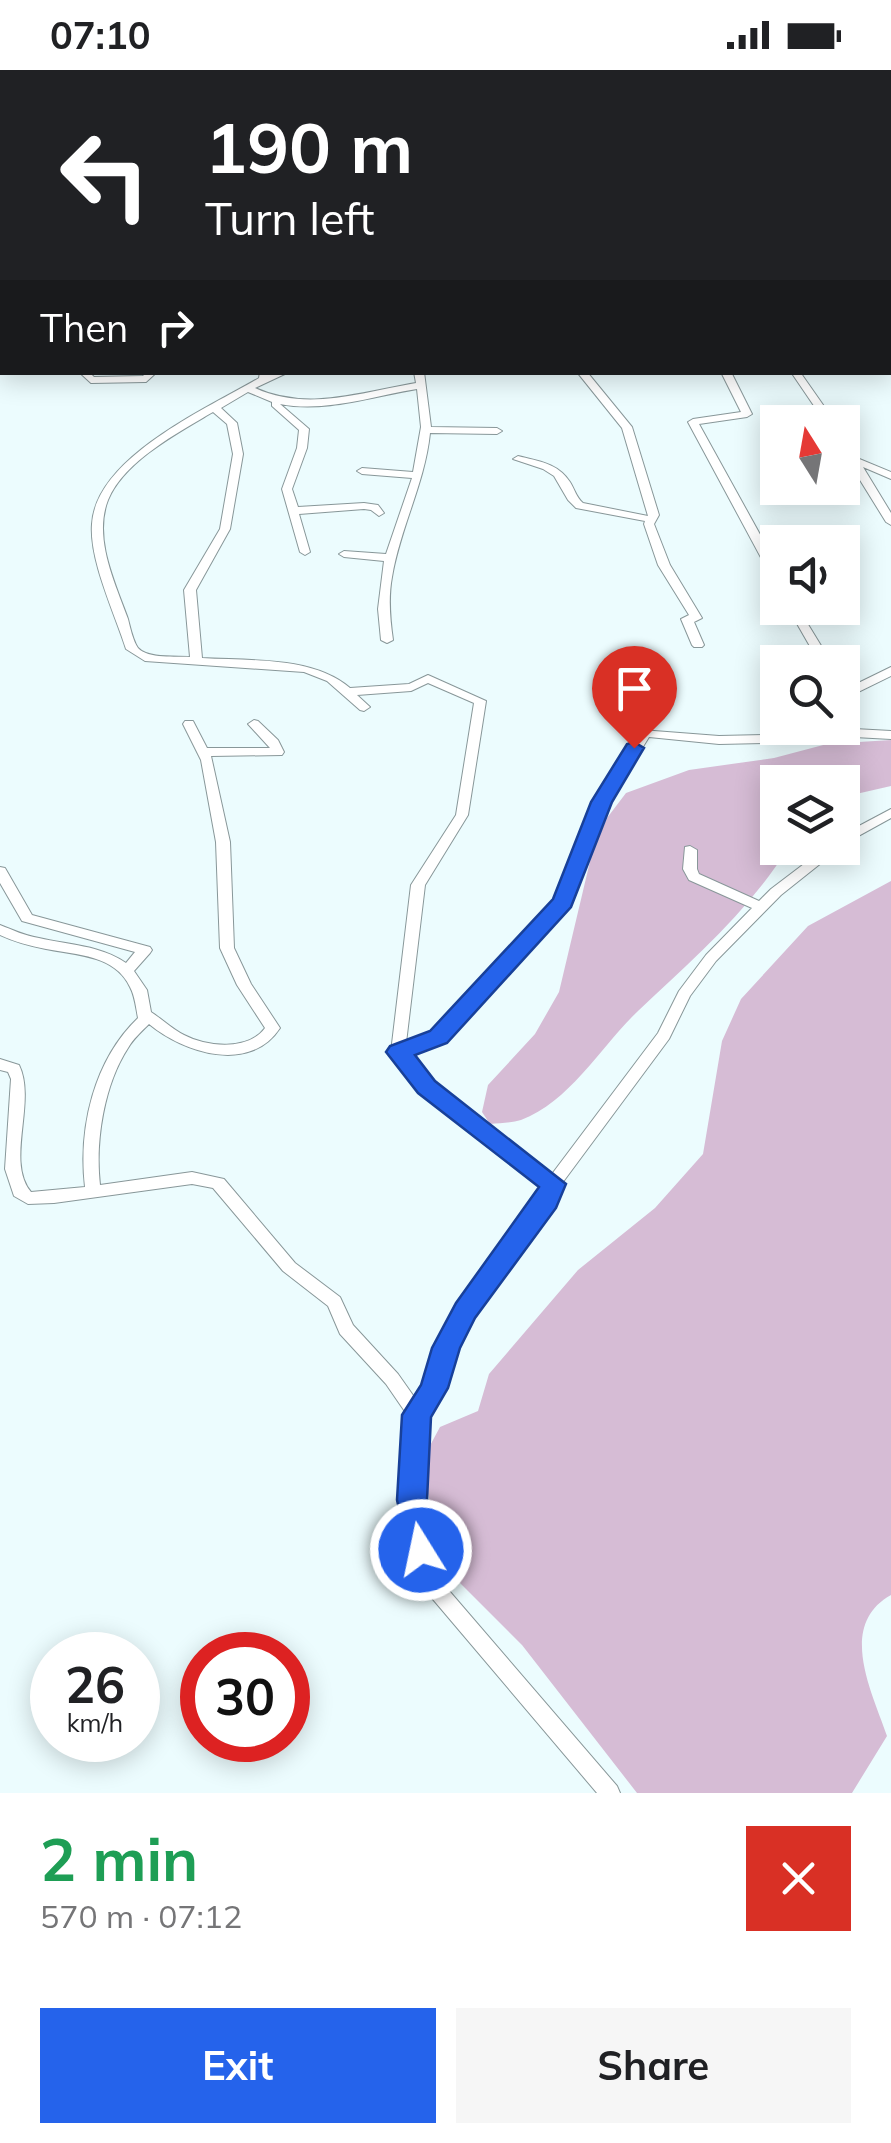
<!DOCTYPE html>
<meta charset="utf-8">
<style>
:root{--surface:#fff;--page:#f6f6f6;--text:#202124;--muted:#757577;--accent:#2563eb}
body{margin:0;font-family:Mulish,sans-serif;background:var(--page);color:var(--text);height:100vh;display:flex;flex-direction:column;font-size:38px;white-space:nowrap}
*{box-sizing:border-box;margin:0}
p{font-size:32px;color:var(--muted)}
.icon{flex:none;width:55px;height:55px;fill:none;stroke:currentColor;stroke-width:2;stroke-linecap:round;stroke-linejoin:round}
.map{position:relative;height:1723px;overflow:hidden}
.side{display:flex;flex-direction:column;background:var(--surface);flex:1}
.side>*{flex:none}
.hud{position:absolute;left:0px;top:0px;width:892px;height:305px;box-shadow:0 5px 25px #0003;background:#202124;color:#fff;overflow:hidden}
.needle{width:65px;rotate:349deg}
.buttons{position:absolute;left:760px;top:335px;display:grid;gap:20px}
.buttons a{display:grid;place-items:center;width:100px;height:100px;border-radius:0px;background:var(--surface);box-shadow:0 5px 25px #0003;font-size:50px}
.speed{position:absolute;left:30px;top:1562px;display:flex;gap:20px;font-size:50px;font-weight:700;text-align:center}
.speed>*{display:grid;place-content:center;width:130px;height:130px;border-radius:50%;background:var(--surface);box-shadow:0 5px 25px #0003;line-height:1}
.speed small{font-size:25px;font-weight:400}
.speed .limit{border:15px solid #d22;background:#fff;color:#111}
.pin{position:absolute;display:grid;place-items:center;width:85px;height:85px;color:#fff;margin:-102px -42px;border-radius:50% 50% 50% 0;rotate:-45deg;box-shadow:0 0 10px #0007}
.pin .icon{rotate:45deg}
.me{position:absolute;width:110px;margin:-55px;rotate:350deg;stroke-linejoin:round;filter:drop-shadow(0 0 8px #0008)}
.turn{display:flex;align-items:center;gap:35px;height:210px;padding:0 40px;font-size:45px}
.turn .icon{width:130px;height:130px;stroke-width:2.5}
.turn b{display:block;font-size:70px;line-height:85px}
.then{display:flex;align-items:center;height:95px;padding:0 40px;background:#0003;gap:20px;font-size:38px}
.round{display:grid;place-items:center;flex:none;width:105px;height:105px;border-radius:0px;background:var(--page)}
.headline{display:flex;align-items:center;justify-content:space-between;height:170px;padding:0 40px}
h1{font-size:60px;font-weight:700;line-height:75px;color:#1e9e55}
.button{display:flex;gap:20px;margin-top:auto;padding:20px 40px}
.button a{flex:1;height:115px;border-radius:0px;background:var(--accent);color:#fff;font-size:40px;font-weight:700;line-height:115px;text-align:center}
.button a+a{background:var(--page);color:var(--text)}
.status{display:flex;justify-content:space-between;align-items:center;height:70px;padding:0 50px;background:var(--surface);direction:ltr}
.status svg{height:28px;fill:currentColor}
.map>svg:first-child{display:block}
.forest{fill:#d6bcd5}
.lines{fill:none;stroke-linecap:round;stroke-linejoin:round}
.minor-casing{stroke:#889799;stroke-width:2}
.minor{fill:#fff;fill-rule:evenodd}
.route{fill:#2563eb;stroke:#184099;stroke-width:2.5}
</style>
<div class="status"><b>07:10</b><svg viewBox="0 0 49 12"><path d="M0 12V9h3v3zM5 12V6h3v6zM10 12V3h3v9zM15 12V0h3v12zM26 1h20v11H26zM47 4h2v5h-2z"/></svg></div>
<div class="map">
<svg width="891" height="1723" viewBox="0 0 891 1723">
<rect width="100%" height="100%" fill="#ecfcfe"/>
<path class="forest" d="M891,670V716L843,727L842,712H778V778H788C750,840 691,891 638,941C601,976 571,1031 521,1050C512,1053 500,1053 490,1054L482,1042L488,1015L535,964L559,922L592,783L607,748L626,723L689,700L774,688L827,674Z
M891,811V1525C837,1555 872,1622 887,1666L852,1723H637L522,1575L446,1499L425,1411L426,1383L440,1357L478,1341L489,1304L578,1200L655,1138L703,1084L722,971L741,929L808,856Z"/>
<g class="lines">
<g class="minor-casing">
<path id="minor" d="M0,0H6L0,4Z
M87,0H96L93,2H86Z
M215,0H223L221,2H214Z
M281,0H289L287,2H281Z
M319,0H329L332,2H323Z
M334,0H342L344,2H336Z
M412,0H420L418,2H412Z
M479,0H487L485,2H479Z
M620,0H628L629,2H622Z
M815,0H823L825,2H817Z
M836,0H844L845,2H838Z
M877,0H891V3Z
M0,49H2V55H0Z
M0,66H2V71H0Z
M890,107H891V112H890Z
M0,126H2V132H0Z
M0,165L2,166V170L0,171Z
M890,195H891V201H890Z
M890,261H891V268H890Z
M79,302H89L94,307L143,306L147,302H157L146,312L91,313Z
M260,302H289L255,318C307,342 362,322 416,313L414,302H424L431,357L497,358L502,361L497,364L430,363C425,413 400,458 392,507C388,528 390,549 393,570L387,573L381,570L378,539L384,491L344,487L339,484L344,481L386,484L412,408L362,404L357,401L362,398L413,402L421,357L417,319C373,326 325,343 280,334L309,359L307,378L292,419L298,437L364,433L378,435L384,443L379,446L371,440L364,439L299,444L310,482L305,485L300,482L282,419L297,378L299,360L272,336V332L248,322L221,338L237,353L243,384L230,459L196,520L202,588C249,591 313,586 350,618L409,614L428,605L486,631L468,745L425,815L406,973L434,963L557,830L596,733L641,660L719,666L814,664L836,658L891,661V669L836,666L815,672L719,674L649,667L608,733L568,835L444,971L408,984L432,1013L552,1104L658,963L679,921L706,885L752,838L689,810L683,799L685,777L690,776L697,780V799L699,804L759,831L771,819L825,778H840L781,825L716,891L690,926L669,969L560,1116L553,1135L502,1198L454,1279L443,1318L426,1346L421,1430L430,1480L445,1516L617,1716L620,1723H597L431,1527L412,1480L403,1430L408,1346L386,1314L340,1264L328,1236L283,1201L213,1118L192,1114L54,1133L28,1134L14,1126L5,1099L11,1009L8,1002L0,1000V989L19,995C37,1032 5,1091 31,1122L85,1117C78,1058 94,990 138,948C136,938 135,926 130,917C115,885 77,885 46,879C30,876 15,872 0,865V855C13,860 25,866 39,868C68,875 100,875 126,893L135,882L22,851L0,813V797L5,798L32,845L150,877L152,880L150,883L134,901L147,920L151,942C162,949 172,959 184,965C207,977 248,981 265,958L237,915L220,878L216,772L201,690L183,654L185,651H193L207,678H270L248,654L254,650L258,651L278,670L284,682L282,685L211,686L230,772L234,878L251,914L280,958C250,1004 184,983 149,954C141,962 133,969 128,978C104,1015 95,1071 100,1115L192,1102L224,1109L295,1193L340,1227L353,1255L398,1304L417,1331L426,1316L440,1273L490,1190L540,1129L545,1116L422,1021L391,982L411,815L456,745L474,633L428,613L411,621L357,625L370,637L364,641L360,640L327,611L304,602L145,591L126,579C115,544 89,490 92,454C96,387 208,338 259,308ZM213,342L227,354L233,384L220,459L184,520L190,587C176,586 148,589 138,578C133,571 130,557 128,549C115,513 93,468 108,430C124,391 179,362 213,342Z
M577,302H587L632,357L659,445L654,454L670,495L702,548L694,552L704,575L702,577H694L692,575L681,549L689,545L658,495L644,454L645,451L576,438L568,430L554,406L543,399L513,389L518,386C538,391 558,393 570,412C575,420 576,427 583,433L648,446L622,358Z
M721,302H731L752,344L747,347L699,354L778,497V511L772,508L688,352L693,349L741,342Z
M791,302H800L835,352H825Z
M842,369L846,370L857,388L891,402V409L863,397L891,443V455L886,452L842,381Z
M788,538H798L831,592H819Z
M891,597V606L850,626L852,634L846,647L842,648V618L846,619Z
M891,739V748L842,775V765Z"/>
</g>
<use href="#minor" class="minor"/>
</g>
<path class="route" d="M634,672L644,678L612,732L571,837L447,973L415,985L435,1011L566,1114L556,1138L475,1248L460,1278L448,1318L431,1347L427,1430L436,1480L432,1489L421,1493L410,1489L397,1430L402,1345L421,1315L432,1278L456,1233L539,1117L418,1023L386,982L390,976L430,961L553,829L591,732L627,674Z"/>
</svg>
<div class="buttons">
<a><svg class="needle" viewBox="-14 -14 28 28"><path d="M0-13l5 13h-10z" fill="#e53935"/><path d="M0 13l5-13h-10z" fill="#757577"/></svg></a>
<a><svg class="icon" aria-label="sound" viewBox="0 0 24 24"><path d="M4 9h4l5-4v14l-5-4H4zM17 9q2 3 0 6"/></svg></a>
<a><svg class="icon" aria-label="search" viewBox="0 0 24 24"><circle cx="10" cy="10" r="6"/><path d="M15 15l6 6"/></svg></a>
<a><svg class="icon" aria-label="layers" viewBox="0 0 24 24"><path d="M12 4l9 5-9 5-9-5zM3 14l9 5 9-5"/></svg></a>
</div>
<div class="speed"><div>26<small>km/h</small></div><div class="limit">30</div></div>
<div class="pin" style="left:634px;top:678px;background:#d93025"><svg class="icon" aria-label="arrive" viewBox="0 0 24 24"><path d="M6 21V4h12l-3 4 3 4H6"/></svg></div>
<svg class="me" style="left:421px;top:1480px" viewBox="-20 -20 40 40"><circle r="17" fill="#2563eb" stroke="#fff" stroke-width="3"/><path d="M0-11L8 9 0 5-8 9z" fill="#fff"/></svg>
<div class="hud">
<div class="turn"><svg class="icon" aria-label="left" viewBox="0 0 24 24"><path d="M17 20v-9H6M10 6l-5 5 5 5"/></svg><div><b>190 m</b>Turn left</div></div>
<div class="then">Then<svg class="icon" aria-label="right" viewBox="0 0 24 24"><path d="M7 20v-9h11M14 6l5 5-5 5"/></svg></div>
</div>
</div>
<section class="side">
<div class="headline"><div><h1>2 min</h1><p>570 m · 07:12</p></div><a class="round" style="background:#d93025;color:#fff"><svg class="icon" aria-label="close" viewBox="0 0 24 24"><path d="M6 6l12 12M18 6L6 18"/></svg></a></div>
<div class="button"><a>Exit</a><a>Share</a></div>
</section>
